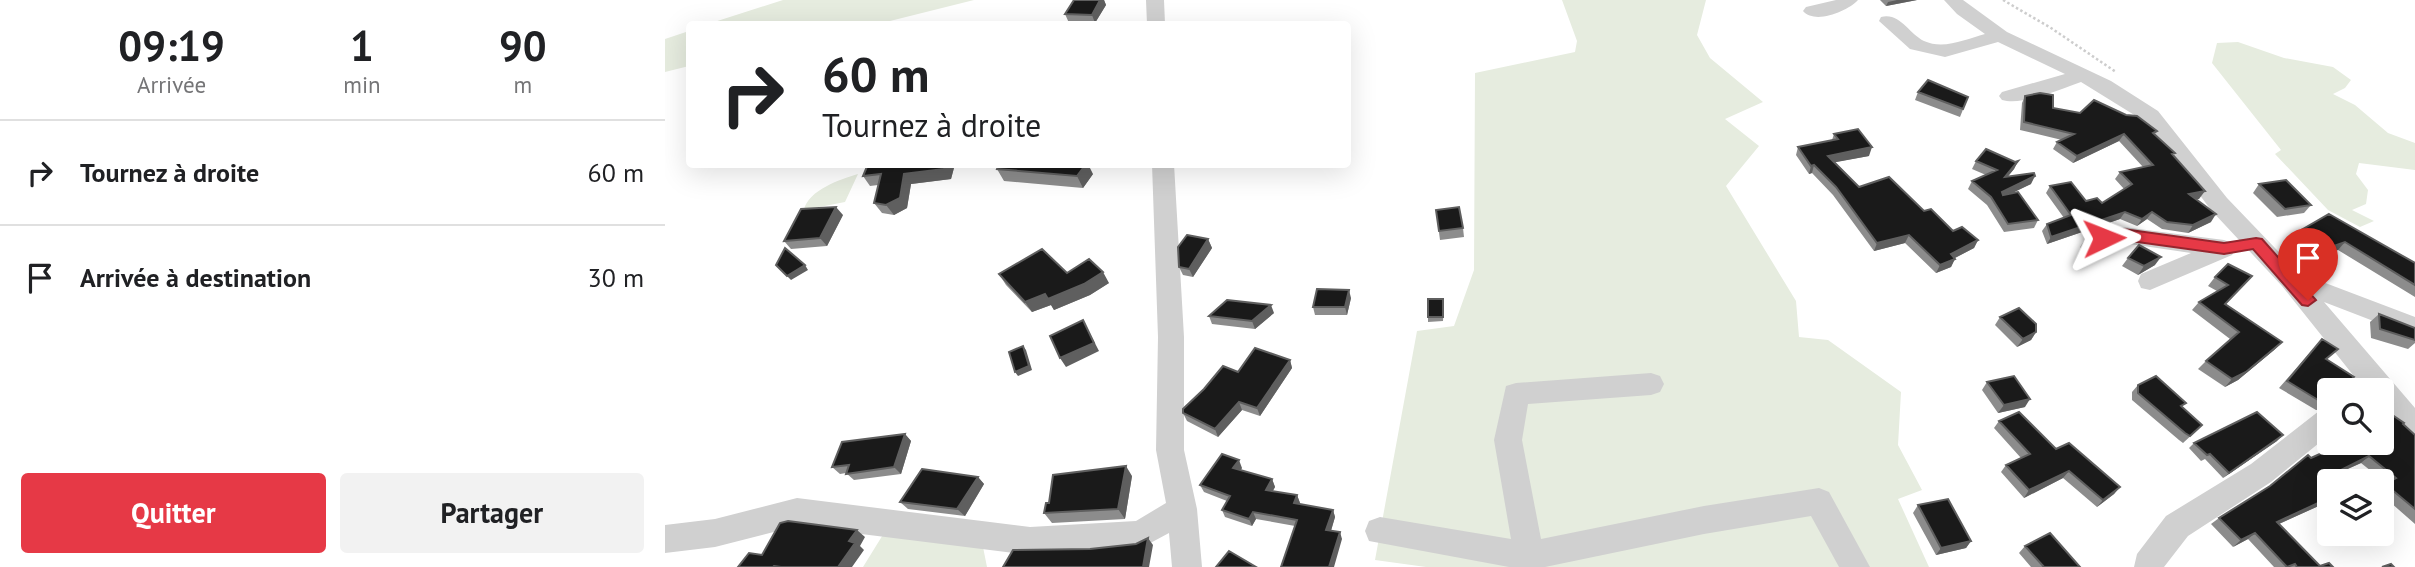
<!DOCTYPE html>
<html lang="fr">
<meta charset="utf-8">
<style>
:root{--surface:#fff;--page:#f2f2f2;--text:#202124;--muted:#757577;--line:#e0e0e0;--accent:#e63946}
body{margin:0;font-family:"PT Sans",sans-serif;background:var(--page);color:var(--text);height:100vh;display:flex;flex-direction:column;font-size:26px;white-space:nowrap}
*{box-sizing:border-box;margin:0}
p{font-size:23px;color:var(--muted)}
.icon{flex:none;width:38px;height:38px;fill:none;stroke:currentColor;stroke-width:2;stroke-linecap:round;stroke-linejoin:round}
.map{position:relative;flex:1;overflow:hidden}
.panel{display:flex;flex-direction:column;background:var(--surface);width:665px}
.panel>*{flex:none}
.top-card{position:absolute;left:21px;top:21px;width:665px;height:147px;border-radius:7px;box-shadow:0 7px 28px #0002;background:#fff;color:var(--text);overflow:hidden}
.tools{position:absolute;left:1652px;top:378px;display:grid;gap:14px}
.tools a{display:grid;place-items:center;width:77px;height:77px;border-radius:7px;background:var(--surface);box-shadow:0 7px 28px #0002;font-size:35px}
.pin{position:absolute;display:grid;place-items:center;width:60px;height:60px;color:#fff;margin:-72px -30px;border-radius:50% 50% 50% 0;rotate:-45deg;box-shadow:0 0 7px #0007}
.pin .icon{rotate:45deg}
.me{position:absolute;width:77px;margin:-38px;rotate:88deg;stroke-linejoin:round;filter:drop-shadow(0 0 5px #0008)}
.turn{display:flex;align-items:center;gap:24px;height:147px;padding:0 21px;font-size:32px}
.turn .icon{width:91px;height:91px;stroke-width:2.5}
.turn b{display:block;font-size:49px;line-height:60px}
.eta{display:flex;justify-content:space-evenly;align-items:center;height:119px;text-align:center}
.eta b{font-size:42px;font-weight:700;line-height:49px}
.primary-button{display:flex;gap:14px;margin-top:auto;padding:14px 21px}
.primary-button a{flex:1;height:80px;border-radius:7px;background:var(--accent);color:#fff;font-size:28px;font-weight:700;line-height:80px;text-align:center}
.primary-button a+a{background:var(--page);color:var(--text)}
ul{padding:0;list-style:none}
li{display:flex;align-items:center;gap:21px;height:105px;padding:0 21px;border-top:2px solid var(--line)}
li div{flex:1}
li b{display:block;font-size:26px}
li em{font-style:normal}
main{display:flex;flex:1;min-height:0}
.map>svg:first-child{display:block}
.green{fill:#e6ecdf}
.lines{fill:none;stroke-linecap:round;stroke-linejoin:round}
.path{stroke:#cdcdcd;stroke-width:2.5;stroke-dasharray:2.5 2.5;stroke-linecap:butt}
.minor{fill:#d0d0d0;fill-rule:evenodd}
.wall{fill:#8c8c8c}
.shaded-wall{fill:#5f5f5f}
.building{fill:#1a1a1a;stroke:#5f5f5f;stroke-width:2}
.route{fill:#e63946;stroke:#96252e;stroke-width:2}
</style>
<main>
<section class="panel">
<div class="eta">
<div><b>09:19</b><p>Arrivée</p></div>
<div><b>1</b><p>min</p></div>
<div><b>90</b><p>m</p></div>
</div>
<ul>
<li><svg class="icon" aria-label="right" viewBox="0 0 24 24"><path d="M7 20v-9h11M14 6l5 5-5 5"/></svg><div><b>Tournez à droite</b></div><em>60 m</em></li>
<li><svg class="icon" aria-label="arrive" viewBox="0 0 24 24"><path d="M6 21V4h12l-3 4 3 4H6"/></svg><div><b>Arrivée à destination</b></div><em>30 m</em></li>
</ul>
<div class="primary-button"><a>Quitter</a><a>Partager</a></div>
</section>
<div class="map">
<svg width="1750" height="567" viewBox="0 0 1750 567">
<rect width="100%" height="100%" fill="#fff"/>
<path class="green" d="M118,0H309L213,24H43Z
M897,0H1041L1032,35L1045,58L1098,102L1060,119L1094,146L1061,186L1131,301L1134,337L1163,340L1236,392L1233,445L1257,490L1233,499L1264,567H761L710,560L752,331L789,326L809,270L810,73L910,52L912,41Z
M24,31V66L0,72V39Z
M1573,42L1619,58L1668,67L1686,80L1680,88L1668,94L1690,105L1723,133L1750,143V170L1694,163L1691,174L1703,190L1701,204L1687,210L1709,221L1695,227L1663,210L1610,154L1616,150L1547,63L1552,43Z
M193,174L180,202L139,210C143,190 176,179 193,174Z
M219,533L318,547L322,567H198Z"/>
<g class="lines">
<path class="path" d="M1338,0L1386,28L1451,72"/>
<path class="minor" d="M481,0H499L500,24H482Z
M1171,0H1193C1183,11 1150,25 1138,11L1141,7Z
M1279,0H1298L1342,32L1446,81L1493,111L1562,198L1634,273L1750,317V337L1659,302L1750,408V439L1740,435L1717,409V390H1700L1617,286L1546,210L1479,121L1416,82C1396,89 1358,106 1337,100L1334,96L1337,92L1400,74L1333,42L1280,57L1245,49L1214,21L1216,17C1235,12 1244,34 1259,41C1279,50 1301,39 1320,34L1292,14Z
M487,164H509L519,337V450L532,509L537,567H507L504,533L476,548L430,553L365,555L132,526L50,547L0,553V525L50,519L132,498L365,527L471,521L501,503L491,450L493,337Z
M1458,227L1559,240L1567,243L1571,249L1567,255L1485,290L1476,288L1473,281L1476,274L1526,253L1458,243L1445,245L1427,256L1419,253L1415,247C1424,231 1441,229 1458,227Z
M986,373L995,376L999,384L995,392L986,395L863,404L857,440L876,539L1039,506L1154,488L1164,492L1205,567H1174L1146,516L1039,534L880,567H844L704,541L700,531L704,521L715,517L846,539L829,440L841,386L851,383Z
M1664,407V435L1606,482L1523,536L1499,567H1469L1472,554L1501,516L1586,464L1654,411Z"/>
</g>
<path class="wall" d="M409,0H439L441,5L430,23H404L400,14Z
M1215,0H1252L1221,6Z
M1253,92L1303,97L1295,117L1250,100Z
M1360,96L1388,108L1492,131L1490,134L1508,156L1534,199H1531L1546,222L1523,233L1497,229L1482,219L1472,226L1455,219L1382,244L1377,231L1382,224L1399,218L1381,193L1385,186L1421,201L1437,203L1459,189L1450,179L1455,172L1478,167L1454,141L1408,163L1388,149L1392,142L1397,140L1355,130L1357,103Z
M1169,134L1204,156L1170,162L1194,187L1259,211L1288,231L1313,240L1309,248L1290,258L1286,267L1271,273L1240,243L1209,251L1168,195L1147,173L1144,174L1131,155L1133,147L1167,140Z
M1311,161L1350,162L1353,161L1349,169L1343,176L1366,184L1346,193L1373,220L1369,228L1339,232L1322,205L1303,189L1307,181L1321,175L1307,169Z
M203,164H290L286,179L246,184L242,208L229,215L217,213L209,203L213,185L205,186L198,176Z
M332,169L428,174L418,188L339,181Z
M1594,184L1646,205L1639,213L1612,217L1588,193Z
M771,210L798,228L799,237L775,240Z
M178,215L162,246L126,249L119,241Z
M1638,229L1749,263L1750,262V297L1673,250L1659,254L1632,236Z
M543,239L547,248L528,277L518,275L514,267Z
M1463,258L1490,265L1473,275L1457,266Z
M402,273L444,283L425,295L389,310L386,305L367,312L341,285L334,274Z
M1587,276L1561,304L1617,342L1609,350L1573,380L1560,387L1533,369L1541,361L1565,339L1527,310L1534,302L1552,291L1543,286L1550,277Z
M686,298L682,315H650L648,307Z
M779,303L778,321L763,322V317Z
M609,313L590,329L547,324L544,316Z
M1714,314L1750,328V343L1743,349L1706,338L1705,322Z
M1335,317L1371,332L1366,340L1352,347L1330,325Z
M1657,339L1661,360L1681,385L1664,390V405L1651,410L1614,388Z
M625,360L627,368L595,416L577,410L553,437L522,421L518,413L573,372Z
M1322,382L1360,407L1333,413L1317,390Z
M1473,385L1518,407L1530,432L1518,443L1514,440L1467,400V392Z
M1334,421L1391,449L1455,487L1449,494L1432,507L1398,478L1359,498L1336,472L1341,465L1356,458L1329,428Z
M1738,424L1750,435V524L1717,495V486L1721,483L1696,463L1678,471L1664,481V490L1661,492L1664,495V499L1658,504L1614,524L1655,566L1668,567H1609L1583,539L1568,547L1546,524L1554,518L1605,486L1646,458Z
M240,434L246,441L236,474L189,480L181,473L175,474L167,467Z
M1612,441L1558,478L1540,459L1536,461L1524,448L1529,443Z
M577,468L576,470L607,479L610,487L608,491L632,495L635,503L634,504L668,510L670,517L666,531L677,539L630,526L591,519L587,526L560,517L557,510L562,501L539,492L535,485Z
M467,476L460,519L387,523L379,513Z
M313,477L319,484L300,516L243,509L235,502Z
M1253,505L1306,541L1301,548L1271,555L1248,513Z
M1360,546L1415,567H1366L1354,553Z"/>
<path class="shaded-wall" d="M435,0H439L441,5L430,23L427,15Z
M1232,0H1252L1221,6L1223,2Z
M1459,134L1454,141L1408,163L1412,156Z
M1207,147L1204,156L1161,164L1163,156Z
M1353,161L1349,169L1336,185L1340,177Z
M281,164H290L286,179L246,184L242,208L229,215L221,205L239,174Z
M421,164H423L428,174L418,188L412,176Z
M1149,165L1147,173L1144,174L1146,166Z
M1370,176L1366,184L1333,200L1337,192Z
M1540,191L1534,199L1518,201L1524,194Z
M171,207L178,215L162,246L155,238Z
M1460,212L1455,219L1382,244L1386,237Z
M1487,212L1482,219L1472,226L1477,219Z
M1551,214L1546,222L1523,233L1528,225Z
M1244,235L1240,243L1209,251L1212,243Z
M543,239L547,248L528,277L524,269Z
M1313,240L1309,248L1282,262L1286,254Z
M1680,242L1673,250L1659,254L1666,247Z
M1496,257L1490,265L1473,275L1479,266Z
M1290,259L1286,267L1271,273L1275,265Z
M140,265L143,270L126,280L122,276Z
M438,272L444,283L425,295L389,310L386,305L367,312L360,302Z
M684,290L686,298L682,315L680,307Z
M606,305L609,313L590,329L587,321Z
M418,320L434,351L401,367L395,358Z
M1371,332L1366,340L1352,347L1358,339Z
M1617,342L1609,350L1573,380L1560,387L1567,379Z
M358,346L361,350L367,370L353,376L350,372Z
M625,360L627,368L595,416L592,408Z
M1365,399L1360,407L1333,413L1339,405Z
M1664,401V405L1651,410L1658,403Z
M574,402L577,410L553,437L550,429Z
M240,434L246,441L236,474L229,467Z
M1618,435L1612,441L1558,478L1564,473Z
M1704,456L1696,463L1667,476L1676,470Z
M574,460L577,468L572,475L568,468Z
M461,466L467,476L460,519L453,509Z
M1404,471L1398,478L1359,498L1364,490Z
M313,477L319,484L300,516L292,509Z
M607,479L610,487L604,497L601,490Z
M1455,487L1449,494L1432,507L1438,500Z
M632,495L635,503L632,511L629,503Z
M1664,498L1658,504L1605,528L1612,522Z
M668,510L670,517L664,537L661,530Z
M588,512L591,519L587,526L584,519Z
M192,530L200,537L195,546L199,550L187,567H173L184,541Z
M675,532L677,539L669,567H664Z
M1590,533L1583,539L1568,547L1576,540Z
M483,538L488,545L484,567H478Z
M1306,541L1301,548L1271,555L1276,548Z"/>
<path class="building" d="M409,0H435L427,15L400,14Z
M1263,80L1303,97L1298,109L1253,92Z
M1375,93L1388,95V108L1415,113L1429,100L1461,115L1472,116L1492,131L1488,133L1510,153L1507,154L1540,191L1524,194L1551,214L1528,225L1502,222L1487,212L1477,219L1460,212L1386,237L1382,224L1406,215L1385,186L1406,182L1421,201L1432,198L1437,203L1467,184L1455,172L1488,165L1459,134L1412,156L1392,142L1409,134L1359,122L1360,96Z
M1193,129L1207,147L1163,156L1194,187L1224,177L1259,211L1266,209L1288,231L1297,227L1313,240L1286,254L1290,259L1275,265L1244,235L1212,243L1171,187L1149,165L1146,166L1133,147L1173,139L1169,134Z
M1321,149L1350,162L1353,161L1340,177L1369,173L1370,176L1337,192L1338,195L1353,192L1373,220L1343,224L1326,197L1307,181L1332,170L1311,161Z
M203,164H281L279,169L239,174L235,198L221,205L209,203L216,174L198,176Z
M334,164H421L412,176L332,169Z
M1621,180L1646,205L1620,209L1594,184Z
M171,207L155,238L119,241L136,209Z
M794,207L798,228L774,231L771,210Z
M1664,214L1750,263V285L1680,242L1666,247L1638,229Z
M522,235L543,239L524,269L514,267L513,247Z
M1474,245L1496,257L1479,266L1463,258Z
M120,248L140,265L122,276L111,265Z
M377,249L402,273L424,259L438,272L419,284L383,299L380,294L360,302L334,274Z
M1563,264L1587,276L1560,304L1617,342L1581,372L1567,379L1541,361L1574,332L1534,302L1563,285L1550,277Z
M652,289L684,290L680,307H648Z
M763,299H778V317H763Z
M562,300L606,305L587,321L544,316Z
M1354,308L1371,324V332L1358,339L1335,317Z
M1714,314L1750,328V340L1715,329Z
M418,320L429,343L395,358L385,336Z
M1657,339L1673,349L1661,359L1689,377L1681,385L1690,390H1664V401L1658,403L1622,381Z
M358,346L364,366L350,372L344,352Z
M590,348L625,360L592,408L574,402L550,429L518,413V409L539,389L558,366L573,372Z
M1349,376L1365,399L1339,405L1322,382Z
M1491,376L1521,403L1516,406L1537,425L1525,436L1520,433L1473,393V385Z
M1717,408L1739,423L1738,424L1750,435V509L1720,484L1731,478L1704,456L1676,470L1684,477L1676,481H1664V488L1660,491L1664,495V498L1612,522L1655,566L1664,563L1668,567H1632L1630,564L1622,567L1590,533L1576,540L1554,518L1605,486L1643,455L1646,458L1679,443H1717Z
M1354,412L1391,449L1404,443L1455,487L1438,500L1404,471L1364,490L1341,465L1365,454L1334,421Z
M1592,412L1618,435L1564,473L1545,454L1542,455L1529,443Z
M240,434L229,467L181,474L184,465L167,467L177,442Z
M557,454L574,460L568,468L607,479L601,490L632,495L629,503L668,510L661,530L675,532L664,567H616L632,520L588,512L584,519L557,510L565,496L535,485Z
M461,466L453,509L379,513L381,503H384L388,475Z
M257,469L313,477L292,509L235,502Z
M1283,499L1306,541L1276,548L1253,505Z
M123,521L192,530L184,541L190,543L173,567H116L109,566L108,567H73L84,553L97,555L115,523Z
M1385,533L1415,567H1379L1360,546Z
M483,538L478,567H338L348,550L425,549L471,544Z
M564,551L591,567H551Z
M1726,564L1729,567H1717Z"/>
<path class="route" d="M1458,229L1559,243L1591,238L1597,239L1651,300L1643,306L1637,305L1588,249L1559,254L1458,240L1439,243L1432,238L1434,234Z"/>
</svg>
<div class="tools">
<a><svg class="icon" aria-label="search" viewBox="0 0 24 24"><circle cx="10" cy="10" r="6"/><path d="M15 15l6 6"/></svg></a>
<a><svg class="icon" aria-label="layers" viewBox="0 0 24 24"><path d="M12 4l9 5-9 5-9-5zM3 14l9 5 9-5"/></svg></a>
</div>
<div class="pin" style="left:1643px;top:300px;background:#d93025"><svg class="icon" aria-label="arrive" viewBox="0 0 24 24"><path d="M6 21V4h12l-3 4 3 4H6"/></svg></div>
<svg class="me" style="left:1439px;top:238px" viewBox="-20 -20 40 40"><path d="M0-17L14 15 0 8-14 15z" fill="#e63946" stroke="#fff" stroke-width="4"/></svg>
<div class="top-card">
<div class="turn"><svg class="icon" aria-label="right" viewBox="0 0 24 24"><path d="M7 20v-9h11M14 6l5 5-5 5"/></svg><div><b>60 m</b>Tournez à droite</div></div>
</div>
</div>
</main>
